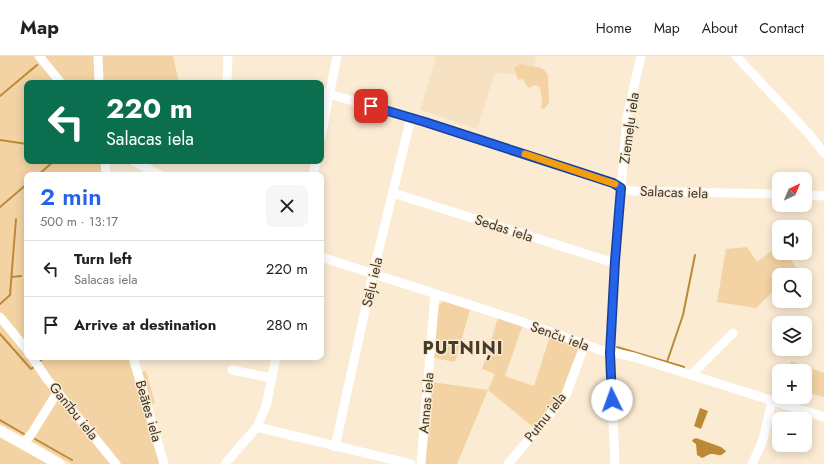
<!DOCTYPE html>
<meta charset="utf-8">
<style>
:root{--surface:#fff;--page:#f6f6f6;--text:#222;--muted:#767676;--line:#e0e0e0;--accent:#2563eb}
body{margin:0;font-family:Jost,sans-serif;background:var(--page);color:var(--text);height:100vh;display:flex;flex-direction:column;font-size:15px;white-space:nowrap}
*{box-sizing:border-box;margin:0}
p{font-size:13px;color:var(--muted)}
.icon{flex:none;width:22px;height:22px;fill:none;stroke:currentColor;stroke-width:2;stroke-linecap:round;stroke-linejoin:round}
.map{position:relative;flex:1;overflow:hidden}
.drawer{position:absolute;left:24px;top:116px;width:300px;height:188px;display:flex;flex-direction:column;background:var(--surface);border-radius:8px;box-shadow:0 2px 10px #0003}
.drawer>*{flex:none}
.banner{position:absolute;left:24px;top:24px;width:300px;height:84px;border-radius:8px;box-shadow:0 2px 10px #0003;background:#0b6e4f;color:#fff;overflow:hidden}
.needle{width:26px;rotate:44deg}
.tools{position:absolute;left:772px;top:116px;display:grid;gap:8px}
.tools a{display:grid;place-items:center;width:40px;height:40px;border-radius:8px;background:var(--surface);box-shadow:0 2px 10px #0003;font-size:20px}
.pin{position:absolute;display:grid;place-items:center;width:34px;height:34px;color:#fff;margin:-17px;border-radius:8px;box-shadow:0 2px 6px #0006}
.me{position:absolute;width:44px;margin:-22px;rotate:357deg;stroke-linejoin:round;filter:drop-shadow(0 0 3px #0008)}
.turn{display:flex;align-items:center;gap:14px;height:84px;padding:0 16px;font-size:18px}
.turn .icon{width:52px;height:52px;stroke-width:2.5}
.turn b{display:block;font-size:28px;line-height:34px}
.round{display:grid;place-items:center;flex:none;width:42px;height:42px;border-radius:8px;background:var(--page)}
.head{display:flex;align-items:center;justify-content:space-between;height:68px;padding:0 16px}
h1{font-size:24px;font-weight:600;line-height:30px;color:var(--accent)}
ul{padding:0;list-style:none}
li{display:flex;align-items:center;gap:12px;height:56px;padding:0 16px;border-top:1px solid var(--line)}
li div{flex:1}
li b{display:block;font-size:15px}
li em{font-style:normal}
header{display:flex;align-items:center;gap:24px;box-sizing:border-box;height:56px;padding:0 20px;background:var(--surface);border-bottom:1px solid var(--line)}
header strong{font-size:19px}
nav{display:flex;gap:22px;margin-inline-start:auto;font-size:14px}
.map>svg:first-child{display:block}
.built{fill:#f6e1c3}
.green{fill:#f3d3a3}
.water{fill:#bc8a36}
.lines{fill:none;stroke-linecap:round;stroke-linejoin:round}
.stream{stroke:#bc8a36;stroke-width:2}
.minor{stroke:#fff;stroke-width:9}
.major{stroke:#fff;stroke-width:11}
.route-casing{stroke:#184099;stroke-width:10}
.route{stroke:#2563eb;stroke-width:7}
.slow{stroke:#f59e0b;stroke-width:7}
.labels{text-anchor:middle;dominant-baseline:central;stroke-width:3;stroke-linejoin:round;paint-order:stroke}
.street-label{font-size:14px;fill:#3b352b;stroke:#fbebd3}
.district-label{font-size:18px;font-weight:bold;letter-spacing:1px;fill:#473a27;stroke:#fbebd3}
</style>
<header>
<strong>Map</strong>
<nav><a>Home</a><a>Map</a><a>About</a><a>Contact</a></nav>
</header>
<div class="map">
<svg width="824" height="408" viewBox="0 0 824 408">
<rect width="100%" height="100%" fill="#fbebd3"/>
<path class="built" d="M433,0H536L534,11L520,8L516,18L495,17L477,73L420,54L436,1Z"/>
<path class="green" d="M0,0H35L56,27H27V105H101L103,119H27V293L0,257Z
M45,0H95V27H66Z
M102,0H173L179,26V27H103Z
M520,8L541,12L545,15L548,19L549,47L544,53L541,52L542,44L540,31L535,29L528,32L523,23L518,24L514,12Z
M779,189V197H785L797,212L790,219H779V230L756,252L717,246L726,193L747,191L757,206Z
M443,245L470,254L455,306L434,302L437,251Z
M498,262L522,271L505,320L534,330L550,280L579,291L558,345L533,371L488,334L457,408H423L432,326L488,334L495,318L482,313Z
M0,266L52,333L53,338L28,376L23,380L0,368Z
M33,301H129L160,408H121Z
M791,305L824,317V341L805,336V315H788Z
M146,315L155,347L151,348L141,316Z
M59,342L114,408H71L32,385Z
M0,380L49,408H0Z"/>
<path class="water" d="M700,352L708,355L701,373L694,370Z
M696,382L721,391L726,395C719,403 719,397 711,398C708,398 705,401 702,402L697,399L696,388L693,386L692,384Z"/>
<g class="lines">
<path class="stream" d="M0,40L37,9
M0,84L27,88
M38,119L54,105
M0,151L27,128
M11,221L21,220
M0,248L10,239L16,163
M0,278L31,313L34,311
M617,291L684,311
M40,305L45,301
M667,306L683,259L695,199
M0,364L24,378
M35,383L72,404"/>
<path class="minor" d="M39,0L61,27
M98,0L99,27
M736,0L809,78L824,97
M227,26L228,0
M321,36L411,61L613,127L621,132L633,135L779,138
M321,81L337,0
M105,105L106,119
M133,105L160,119
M313,119L316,105
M393,137L605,204L615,205
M805,139L824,140
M321,201L520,265L600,294L634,301L824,361
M0,261L27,294
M32,301L47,323L116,408
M133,301L164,408
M232,314L271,322
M692,319L697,313L733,277
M257,371L411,408
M23,388L32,377L58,335
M335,391L373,218L411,61
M225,408L257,371L266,350L276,301
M421,408L435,238
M508,408L566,339L585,288
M615,408L610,297L615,205L627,61L641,0
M752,408L763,384L772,345"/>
<path class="major" d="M0,375L59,408"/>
</g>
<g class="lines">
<g class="route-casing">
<path id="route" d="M371,50L425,66L573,114L613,127L621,132L615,205L610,297L612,344"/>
</g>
<use href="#route" class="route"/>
<path class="slow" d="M525,98L615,128"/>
</g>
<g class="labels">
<g class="street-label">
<text transform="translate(629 72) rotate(-82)">Ziemeļu iela</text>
<text transform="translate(674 136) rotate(2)">Salacas iela</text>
<text transform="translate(504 172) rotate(18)">Sedas iela</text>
<text transform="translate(372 226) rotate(-77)">Sēļu iela</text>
<text transform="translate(560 280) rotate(20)">Senču iela</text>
<text transform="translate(426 347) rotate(-85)">Annas iela</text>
<text transform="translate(74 355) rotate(51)">Ganību iela</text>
<text transform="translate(149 355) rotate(74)">Beātes iela</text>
<text transform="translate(545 361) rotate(-52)">Putnu iela</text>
</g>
<g class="district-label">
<text x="463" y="292">PUTNIŅI</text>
</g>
</g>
</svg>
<div class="tools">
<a><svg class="needle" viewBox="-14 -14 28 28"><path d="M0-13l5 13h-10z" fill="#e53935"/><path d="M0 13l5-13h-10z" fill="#767676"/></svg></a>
<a><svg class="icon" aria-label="sound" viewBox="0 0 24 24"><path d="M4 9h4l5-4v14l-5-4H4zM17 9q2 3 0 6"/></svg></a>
<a><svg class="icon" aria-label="search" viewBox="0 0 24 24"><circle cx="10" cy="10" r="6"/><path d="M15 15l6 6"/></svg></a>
<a><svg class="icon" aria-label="layers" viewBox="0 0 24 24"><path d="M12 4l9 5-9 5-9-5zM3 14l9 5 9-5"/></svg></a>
<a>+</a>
<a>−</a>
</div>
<div class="pin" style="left:371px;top:50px;background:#d93025"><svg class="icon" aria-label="arrive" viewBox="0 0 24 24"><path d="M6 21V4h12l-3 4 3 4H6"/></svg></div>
<svg class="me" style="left:612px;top:344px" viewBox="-20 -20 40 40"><circle r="19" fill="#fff"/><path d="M0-13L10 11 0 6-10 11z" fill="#2563eb"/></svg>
<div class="banner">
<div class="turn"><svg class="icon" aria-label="left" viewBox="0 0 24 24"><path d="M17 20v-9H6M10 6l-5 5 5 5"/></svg><div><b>220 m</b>Salacas iela</div></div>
</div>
<section class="drawer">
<div class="head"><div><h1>2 min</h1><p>500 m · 13:17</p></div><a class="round"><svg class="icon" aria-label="close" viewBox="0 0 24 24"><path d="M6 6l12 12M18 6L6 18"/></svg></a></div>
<ul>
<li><svg class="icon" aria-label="left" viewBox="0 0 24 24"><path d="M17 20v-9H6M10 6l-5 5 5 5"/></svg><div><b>Turn left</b><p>Salacas iela</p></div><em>220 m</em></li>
<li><svg class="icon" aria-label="arrive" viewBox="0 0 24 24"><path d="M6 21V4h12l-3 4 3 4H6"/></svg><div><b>Arrive at destination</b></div><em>280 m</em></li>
</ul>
</section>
</div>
